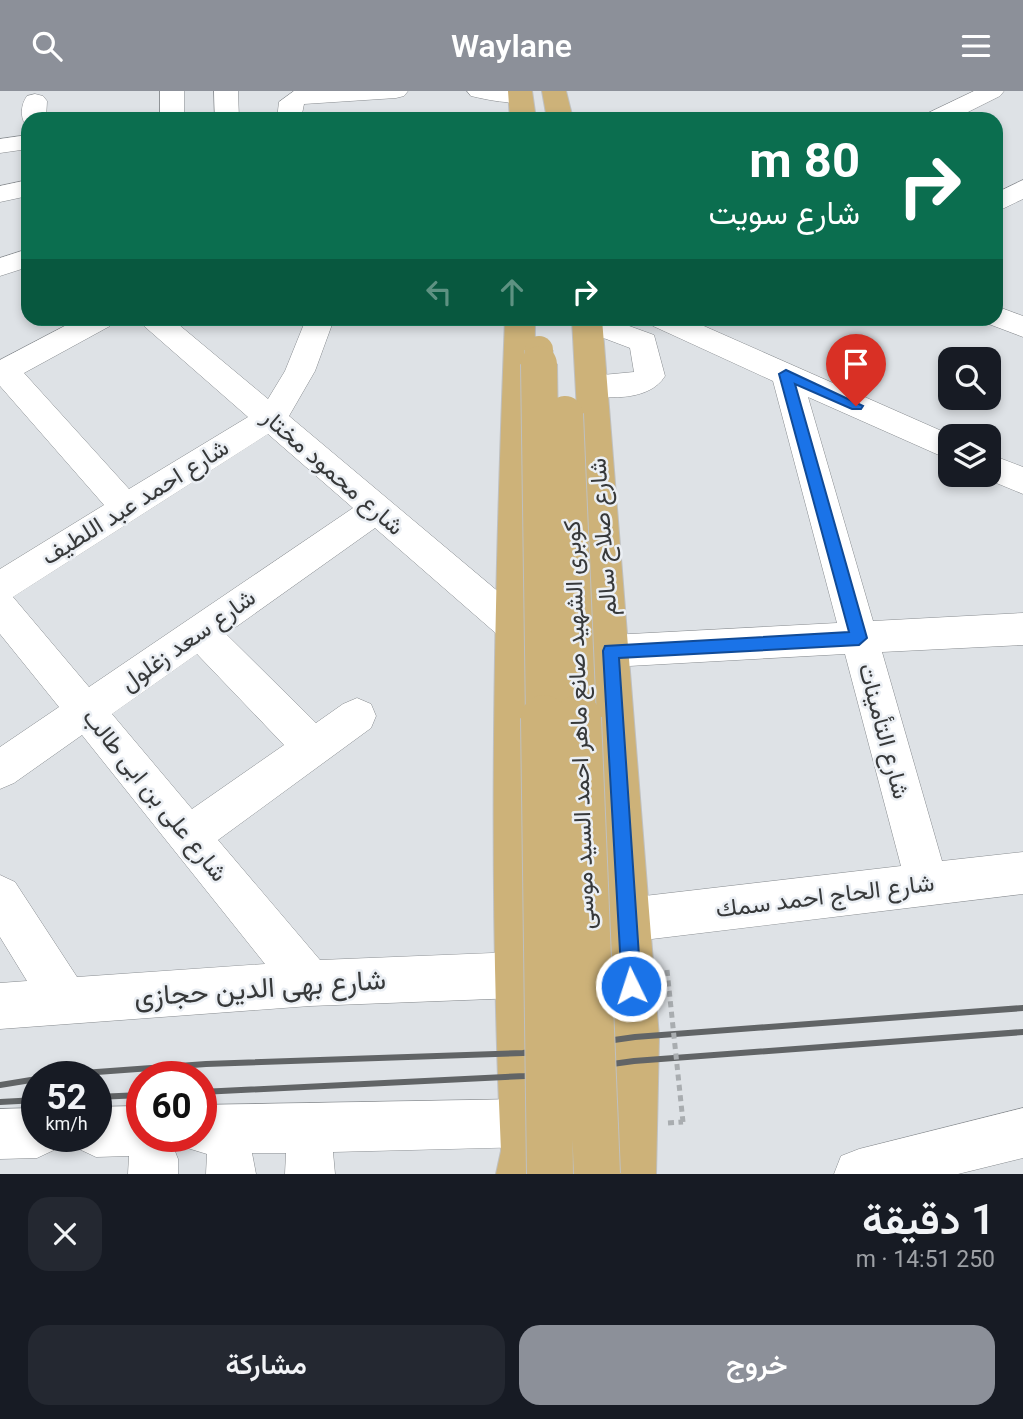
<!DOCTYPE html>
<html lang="ar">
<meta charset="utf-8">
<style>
:root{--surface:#171b24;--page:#242831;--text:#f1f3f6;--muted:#9ea1a6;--accent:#8c9099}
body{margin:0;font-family:Roboto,Vazirmatn,sans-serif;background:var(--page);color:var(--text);direction:rtl;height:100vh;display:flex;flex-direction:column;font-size:26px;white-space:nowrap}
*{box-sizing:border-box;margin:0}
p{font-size:23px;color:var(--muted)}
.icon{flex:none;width:38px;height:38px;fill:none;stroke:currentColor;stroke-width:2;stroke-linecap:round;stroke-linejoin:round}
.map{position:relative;height:1083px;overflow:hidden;direction:ltr}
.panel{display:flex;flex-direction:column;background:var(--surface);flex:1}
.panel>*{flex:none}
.top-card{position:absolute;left:21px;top:21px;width:982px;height:214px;border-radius:21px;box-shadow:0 4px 10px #0003;direction:rtl;background:#0b6e4f;color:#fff;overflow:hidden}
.controls{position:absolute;left:938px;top:256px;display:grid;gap:14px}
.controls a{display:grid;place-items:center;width:63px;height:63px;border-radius:14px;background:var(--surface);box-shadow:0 4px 10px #0003;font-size:35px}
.speed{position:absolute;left:21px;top:970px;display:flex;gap:14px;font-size:35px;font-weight:700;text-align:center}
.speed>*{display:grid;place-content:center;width:91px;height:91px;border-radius:50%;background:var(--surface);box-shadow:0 4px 10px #0003;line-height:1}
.speed small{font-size:18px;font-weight:400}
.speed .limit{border:10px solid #d22;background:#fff;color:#111}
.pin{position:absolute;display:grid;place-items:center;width:60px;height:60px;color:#fff;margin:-72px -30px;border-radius:50% 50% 50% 0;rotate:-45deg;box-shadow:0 0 7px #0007}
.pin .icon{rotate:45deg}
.me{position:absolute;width:77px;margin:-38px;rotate:356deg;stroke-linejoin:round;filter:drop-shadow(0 0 5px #0008)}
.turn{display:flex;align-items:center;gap:24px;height:147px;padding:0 28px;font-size:32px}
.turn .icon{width:91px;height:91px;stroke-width:2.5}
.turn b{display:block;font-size:49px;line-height:60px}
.lanes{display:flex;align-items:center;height:66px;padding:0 28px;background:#0003;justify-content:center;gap:35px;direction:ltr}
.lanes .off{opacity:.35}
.round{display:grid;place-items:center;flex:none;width:74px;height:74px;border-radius:21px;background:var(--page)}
.head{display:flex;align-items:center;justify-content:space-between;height:119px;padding:0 28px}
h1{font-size:42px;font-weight:600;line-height:52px}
.action{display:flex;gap:14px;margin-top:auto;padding:14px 28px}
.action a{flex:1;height:80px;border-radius:21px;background:var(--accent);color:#fff;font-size:28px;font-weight:600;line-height:80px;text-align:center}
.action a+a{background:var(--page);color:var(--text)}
header{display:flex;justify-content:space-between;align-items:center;height:91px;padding:0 28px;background:var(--accent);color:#fff;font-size:32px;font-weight:600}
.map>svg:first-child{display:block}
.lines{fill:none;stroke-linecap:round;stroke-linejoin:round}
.minor-casing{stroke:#878b8f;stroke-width:1}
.major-casing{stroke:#bfc0c0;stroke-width:2}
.path{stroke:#a9adb0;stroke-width:5;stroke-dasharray:6 4.5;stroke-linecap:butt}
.minor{fill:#fff;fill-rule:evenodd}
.major{fill:#cdb279;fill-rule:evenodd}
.rail{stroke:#616466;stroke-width:6}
.major-bridge-far2-casing{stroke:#bfc0c0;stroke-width:29;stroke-linecap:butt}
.major-bridge-far1-casing{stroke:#bfc0c0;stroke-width:38;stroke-linecap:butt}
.major-bridge-casing{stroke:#bfc0c0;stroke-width:48;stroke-linecap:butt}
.path-bridge{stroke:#a9adb0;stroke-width:5;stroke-dasharray:6 4.5;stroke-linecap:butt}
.major-bridge-far2{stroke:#cdb279;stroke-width:28}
.major-bridge-far1{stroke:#cdb279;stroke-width:36}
.major-bridge{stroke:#cdb279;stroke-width:46}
.route{fill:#1a73e8;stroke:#114b97;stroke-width:2}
.labels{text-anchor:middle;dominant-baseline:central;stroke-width:5;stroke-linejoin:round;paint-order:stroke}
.street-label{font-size:24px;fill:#37393a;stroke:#ebeff4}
.near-street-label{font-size:28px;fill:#37393a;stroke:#ebeff4}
</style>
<header><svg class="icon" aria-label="menu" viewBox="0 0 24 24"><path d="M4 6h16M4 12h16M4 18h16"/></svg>Waylane<svg class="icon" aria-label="search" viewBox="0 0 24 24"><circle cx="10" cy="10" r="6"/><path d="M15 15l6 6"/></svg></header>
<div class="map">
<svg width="1023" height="1083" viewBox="0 0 1023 1083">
<rect width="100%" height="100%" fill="#dee2e6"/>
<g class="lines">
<g class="minor-casing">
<path id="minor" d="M160,0H184V28H160Z
M214,0H238L239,28H215Z
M294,0H408L404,5L396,7L304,13L301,28H277L279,11Z
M467,0H528L532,5L528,10C511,14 488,9 471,5Z
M974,0H1004L1000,5L954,28H923L926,23Z
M35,3L43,5L47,10L46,28H28V34L25,33C20,25 21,13 27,5Z
M28,44V58L0,62V48Z
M28,89V105L0,111V95Z
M1023,89V108L996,121V102Z
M28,158V176L0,185V167Z
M996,215L1023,225V246L986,232L983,228H996Z
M78,228H115L110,235L24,282L129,398L248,326L144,235L140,228H172L268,308L285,280L306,228H334L315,280L289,325L525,523L530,534L525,545L512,550L499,545L375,437L226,543L316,632L343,613L357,607L371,613L376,625L371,637L218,749L320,869L519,861L535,868L542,884L535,900L519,907L310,915L0,938V892L27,890L0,846V784L15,791L77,886L265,873L82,644L14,692L0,698V656L59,616L0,543V478L104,414L0,295V269ZM268,343L353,417L89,596L13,506ZM197,563L284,654L192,718L112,623Z
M574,228H610L654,244L665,285C650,310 607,309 581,302L577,294L581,286L634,281L630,257L577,237Z
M648,228H688L953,345H950V369L808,306L873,530L1023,522V554L882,561L942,770L1023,761V803L627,851L612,844L605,829L612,814L627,807L901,775L845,563L611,576L598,571L592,560L598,549L611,544L837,532L773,290L653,235Z
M989,363L1023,376V403L977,384L989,383Z
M525,1008L542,1015L549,1032L542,1049L525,1056L333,1061L335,1083H285L286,1062H252L256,1083H206L207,1063L184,1056L179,1045H201V1014Z
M142,1015V1045H165L163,1047L171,1050L178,1068V1083H128L129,1065L96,1066L79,1058L73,1045H96V1016Z
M37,1017V1045H60L54,1059L37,1067L0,1068V1018Z
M1023,1017V1067L958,1083H834L841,1065L859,1058Z"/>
</g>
<g class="major-casing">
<path id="major" d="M508,0H532L536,28H510Z
M542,0H566L573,28H547Z
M505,228H535C532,506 533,783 553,1060L548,1083H496L501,1060C488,782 494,506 505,228Z
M572,228H602L659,946L656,1083H604L611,946Z"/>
</g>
<path class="path" d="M668,1032L683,1031"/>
<use href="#minor" class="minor"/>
<use href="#major" class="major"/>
<path class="rail" d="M42,985L206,973L523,962L635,946L1023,917
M0,994L37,988
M201,1001L525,985L634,970L1023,941
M96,1006L142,1004
M0,1011L37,1009"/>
<g class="major-bridge-far2-casing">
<path id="major-bridge-far2" d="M539,259V275"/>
</g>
<g class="major-bridge-far1-casing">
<path id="major-bridge-far1" d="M539,273L544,628
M565,323L578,628"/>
</g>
<g class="major-bridge-casing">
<path id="major-bridge" d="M544,627L550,1083
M578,627L597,1083"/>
</g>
<path class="path-bridge" d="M667,879L683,1031"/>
<use href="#major-bridge-far2" class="major-bridge-far2"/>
<use href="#major-bridge-far1" class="major-bridge-far1"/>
<use href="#major-bridge" class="major-bridge"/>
</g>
<path class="route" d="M786,279L863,315L861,318H852L795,293L867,547L859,554L619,567L641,895L638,902L631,905L624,902L622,895L603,560L605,555L849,541L779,283Z"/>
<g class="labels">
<g class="street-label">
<text transform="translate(333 381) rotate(41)">شارع محمود مختار</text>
<text transform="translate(135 411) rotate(-32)">شارع احمد عبد اللطيف</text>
<text transform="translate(603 446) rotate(-94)">شارع صلاح سالم</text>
<text transform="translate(188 549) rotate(-35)">شارع سعد زغلول</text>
<text transform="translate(579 634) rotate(-92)">كوبرى الشهيد صانع ماهر احمد السيد موسى</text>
<text transform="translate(884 640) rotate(75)">شارع التأمينات</text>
<text transform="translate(155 704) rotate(51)">شارع على بن ابى طالب</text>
<text transform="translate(825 805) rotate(-7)">شارع الحاج احمد سمك</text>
</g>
<g class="near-street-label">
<text transform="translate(260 897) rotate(-4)">شارع بهى الدين حجازى</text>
</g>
</g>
</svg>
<div class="controls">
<a><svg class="icon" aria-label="search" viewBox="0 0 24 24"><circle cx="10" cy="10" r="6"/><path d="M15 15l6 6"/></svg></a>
<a><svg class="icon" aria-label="layers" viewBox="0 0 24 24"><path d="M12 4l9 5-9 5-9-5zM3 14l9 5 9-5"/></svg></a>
</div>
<div class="speed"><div>52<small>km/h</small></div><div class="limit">60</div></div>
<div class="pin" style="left:856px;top:315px;background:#d93025"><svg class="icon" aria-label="arrive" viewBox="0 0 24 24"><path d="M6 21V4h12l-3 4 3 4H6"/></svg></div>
<svg class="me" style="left:631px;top:895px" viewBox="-20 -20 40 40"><circle r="17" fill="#1a73e8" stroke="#fff" stroke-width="3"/><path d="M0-11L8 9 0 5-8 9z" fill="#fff"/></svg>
<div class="top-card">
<div class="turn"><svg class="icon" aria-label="right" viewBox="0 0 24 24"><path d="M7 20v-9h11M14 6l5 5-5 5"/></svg><div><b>80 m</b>شارع سويت</div></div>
<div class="lanes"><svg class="icon off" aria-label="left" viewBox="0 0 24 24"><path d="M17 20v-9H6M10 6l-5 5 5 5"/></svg><svg class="icon off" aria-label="ahead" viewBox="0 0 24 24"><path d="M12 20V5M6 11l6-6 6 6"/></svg><svg class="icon" aria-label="right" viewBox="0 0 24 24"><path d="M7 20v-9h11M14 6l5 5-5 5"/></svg></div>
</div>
</div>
<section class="panel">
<div class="head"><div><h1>1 دقيقة</h1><p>250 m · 14:51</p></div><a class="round"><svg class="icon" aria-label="close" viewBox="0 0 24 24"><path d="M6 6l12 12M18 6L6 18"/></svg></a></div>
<div class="action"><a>خروج</a><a>مشاركة</a></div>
</section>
